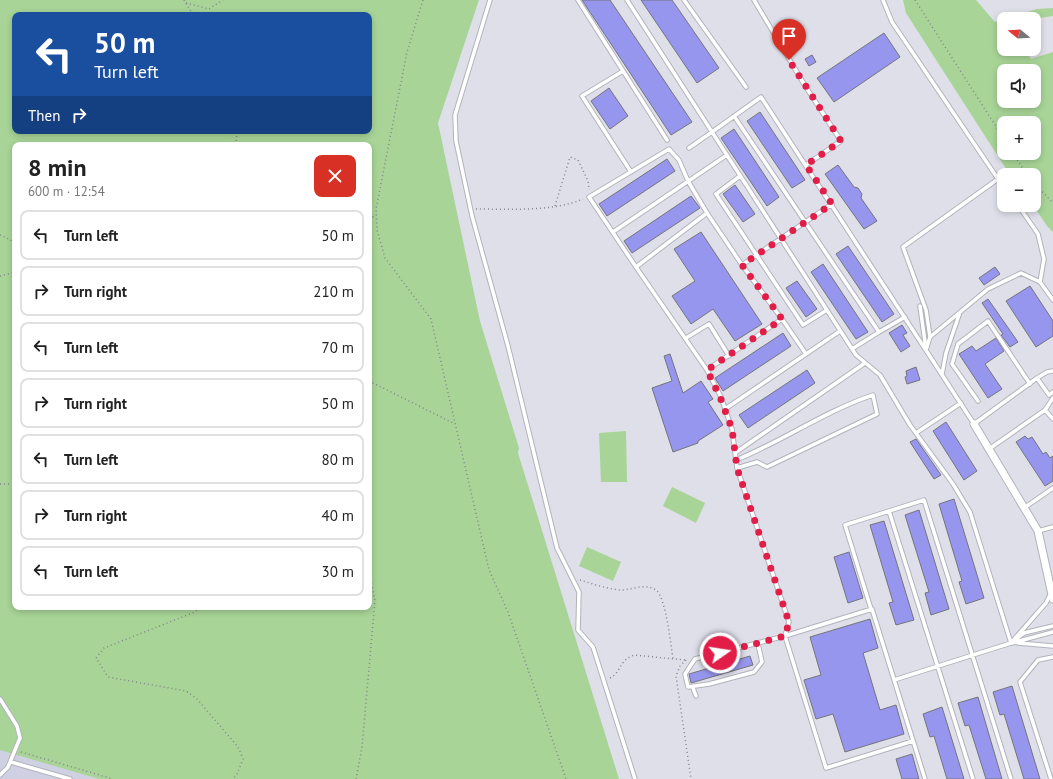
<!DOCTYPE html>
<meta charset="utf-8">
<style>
:root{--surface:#fff;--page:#f6f6f6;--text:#222;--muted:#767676;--line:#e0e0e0}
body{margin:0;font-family:"PT Sans",sans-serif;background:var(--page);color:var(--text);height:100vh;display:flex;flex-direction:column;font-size:15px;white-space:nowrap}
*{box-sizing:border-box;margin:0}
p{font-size:13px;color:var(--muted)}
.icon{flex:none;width:22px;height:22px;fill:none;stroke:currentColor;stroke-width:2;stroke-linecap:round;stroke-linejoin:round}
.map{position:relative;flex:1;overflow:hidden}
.side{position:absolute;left:12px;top:142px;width:360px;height:468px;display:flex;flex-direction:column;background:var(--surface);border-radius:8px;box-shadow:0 2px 6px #0003}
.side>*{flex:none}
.hud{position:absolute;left:12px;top:12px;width:360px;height:122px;border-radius:8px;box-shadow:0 2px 6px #0003;background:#1a4fa0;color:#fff;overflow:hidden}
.needle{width:26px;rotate:288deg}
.controls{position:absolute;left:997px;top:12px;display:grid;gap:8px}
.controls a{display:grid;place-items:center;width:44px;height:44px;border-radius:8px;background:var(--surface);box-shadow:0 2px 6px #0003;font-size:20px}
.pin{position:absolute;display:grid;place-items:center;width:34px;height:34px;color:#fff;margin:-41px -17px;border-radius:50% 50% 50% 0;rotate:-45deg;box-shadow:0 0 4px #0007}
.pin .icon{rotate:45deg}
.me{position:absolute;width:44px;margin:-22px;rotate:77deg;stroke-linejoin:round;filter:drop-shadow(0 0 3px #0008)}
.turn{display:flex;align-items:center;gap:14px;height:84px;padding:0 16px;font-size:18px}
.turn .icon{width:52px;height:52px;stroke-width:2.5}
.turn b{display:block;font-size:28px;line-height:34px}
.then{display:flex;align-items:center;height:38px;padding:0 16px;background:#0003;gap:8px;font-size:15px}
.round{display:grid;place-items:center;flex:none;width:42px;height:42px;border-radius:8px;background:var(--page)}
.head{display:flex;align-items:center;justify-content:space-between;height:68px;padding:0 16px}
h1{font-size:24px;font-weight:600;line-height:30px}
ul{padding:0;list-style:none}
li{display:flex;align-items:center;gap:12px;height:50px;margin:0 8px 6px;padding:0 8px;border:2px solid var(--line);border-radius:8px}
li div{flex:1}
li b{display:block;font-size:15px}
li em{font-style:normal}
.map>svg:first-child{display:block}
.built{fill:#cfd0e1}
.green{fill:#a8d497;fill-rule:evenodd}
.building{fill:#9796ee;stroke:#74747d}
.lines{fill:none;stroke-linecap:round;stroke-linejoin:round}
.service-casing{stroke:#b2b3bc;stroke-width:5.5}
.minor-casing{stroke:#b2b3bc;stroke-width:9}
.path{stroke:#84858c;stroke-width:1.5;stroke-dasharray:1 3;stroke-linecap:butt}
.service{stroke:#fff;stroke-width:3.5}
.minor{stroke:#fff;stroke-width:7}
.route{stroke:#e11d48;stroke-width:7;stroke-dasharray:0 12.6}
</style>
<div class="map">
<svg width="1053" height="779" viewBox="0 0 1053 779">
<rect width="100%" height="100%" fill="#dedfe9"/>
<path class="built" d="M0,750H3L99,779H0Z"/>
<path class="green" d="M0,0H479L438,123L480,321L519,448L518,453L619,779H99L0,750ZM15,15H369V131H15ZM15,145H369V607H15Z
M903,0H976L995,22L1037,9L1053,8V16L1034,19H1004V49H1024L1031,59L1053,52V232L1047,226L1033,205L1034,175H1010L906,13ZM1004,71H1034V101H1004ZM1004,123H1034V153H1004Z
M626,431L627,482H601L599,433Z
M672,487L705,503L696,523L663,506Z
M587,547L621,562L613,581L579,566Z"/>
<path class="building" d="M582,0H610L692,122L671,135Z
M641,0H672L719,68L697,83Z
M884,33L900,57L834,102L817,78Z
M812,55L816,62L809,66L805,59Z
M609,88L628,116L610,129L591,101Z
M760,112L805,180L792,188L747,121Z
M734,129L779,197L767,206L721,138Z
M667,159L675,171L607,216L599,204Z
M838,165L854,187L858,188L862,194L861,198L877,221L864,229L825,174Z
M735,185L755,214L743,222L723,194Z
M691,196L700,208L632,253L624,241Z
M701,232L762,324L735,341L713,309L691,324L672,296L695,281L674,249Z
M848,246L894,314L882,322L836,254Z
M823,264L868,332L856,339L811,272Z
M995,267L1000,274L984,285L979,278Z
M797,281L817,309L806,317L786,288Z
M1030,286L1053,321V336L1036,347L1006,301Z
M988,299L1018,342L1010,347L1001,335L1003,334L982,303Z
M902,325L907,333L903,335L910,346L901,352L889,333Z
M783,333L791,346L723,391L715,378Z
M996,338L1004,351L985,364L1002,389L988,398L959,354L972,346L976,351Z
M670,354L683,393L701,381L713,399L708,402L723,425L698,441V443L673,452L652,388L672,381L664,356Z
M916,367L920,380L907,384L905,377L907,376L906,371Z
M807,370L815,383L748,428L739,415Z
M946,422L977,471L964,480L933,431Z
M1025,436L1028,439L1032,437L1043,454L1046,452L1050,458L1053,456V481L1045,486L1016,442Z
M916,439L941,475L934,479L910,442Z
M954,499L984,598L966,604L959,582L962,581L939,504Z
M919,510L949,609L931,615L925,593L929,592L905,515Z
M884,521L914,620L896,625L889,603L893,602L870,525Z
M849,552L863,598L848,603L834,557Z
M870,619L878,648L863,653L880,710L896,705L904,734L845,752L833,714L816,719L804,680L821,675L810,637Z
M750,656L753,665L691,683L689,674Z
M1012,686L1040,779H1024L1004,714L1000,715L993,692Z
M978,697L1002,779H986L969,725L965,726L958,703Z
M942,707L964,779H947L934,736L930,737L923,714Z
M912,754L919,779H902L896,759Z"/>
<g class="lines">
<g class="service-casing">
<path id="service" d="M490,0L455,115L456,141L472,216L508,346L557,548L579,592L578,630L593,647L635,779
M578,0L667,140
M627,0L712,132L689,148
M684,0L746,87
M754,0L804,84L841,141L806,165
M883,0L892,22L998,179
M623,71L582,96L631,172
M734,116L879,332L852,349
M740,176L716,194L803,325L827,310
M1018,205L1038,234L1044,259L1040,282
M613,232L727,155
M636,267L589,197L669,149L679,160L688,181L707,213
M920,306L926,349
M782,319L806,354
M879,332L905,317
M930,337L926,310L903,247L998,179L1004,185
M686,338L709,324L729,356
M926,350L930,337L988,289L1021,273L1040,282L1053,300
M707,370L782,319L742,265
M1053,371L1047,372L1037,378L1049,395L1053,392
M942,374L946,353L960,312
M978,401L952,364L958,344L988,321L1030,384
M725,409L840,331
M1045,410L1053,398
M916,433L961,403
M989,449L1045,410L1053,419
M735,453L865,363
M736,460C783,441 825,411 873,395L877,414L767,467L757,462L737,468
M1024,508L1053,488
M1038,531L1053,527
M871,609L845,525L889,511
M1016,639L1024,633L1053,626
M1011,643L1046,603L1050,595
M1012,643L1053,632
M1018,643L1053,646
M758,644L762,662L754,672L709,684L688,687L685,674L695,659L785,636L789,622L737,468L732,429L721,397L707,370L636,267L707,213L742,265L832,204
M894,680L1011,643L970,512L953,484L910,425L880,375L856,355L712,132L761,97L974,424L1037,378
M693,688L696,696
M0,699L17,726L20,738L8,767L0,775
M913,741L826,768L785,636L872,609L925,779
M11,762L70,779
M973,779L889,511L924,500L1011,779
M1051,779L1020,682L1038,660L1053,657"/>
</g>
<g class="minor-casing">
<path id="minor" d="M974,424L1038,531L1053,599"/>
</g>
<path class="path" d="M184,0L193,15
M423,0L407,52L376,209L377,230L385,258L431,319L489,570L508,612L566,779
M915,0L1004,139
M186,3L209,9L223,0
M236,145L237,131
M1013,153L1027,175
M1034,183L1053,203
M555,206L570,157L578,160L588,181L589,190
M476,209C509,209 553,212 583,199
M369,219L376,215
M0,235L15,242
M0,276L15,272
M369,381L455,424
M0,484H15
M580,580C593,584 607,589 621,590C633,590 646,582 657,591C666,600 671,645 673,659
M199,607L195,612L104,648L96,658L108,677L186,691L197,699L238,747L243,759L237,774L233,779
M686,660L680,666L676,676L691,779
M610,678C621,673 619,660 634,655L685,660
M21,752L113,779
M356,779L362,747L375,601L369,571"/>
<use href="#service" class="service"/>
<use href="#minor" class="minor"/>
</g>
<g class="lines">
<path class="route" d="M720,653L785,636L789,622L737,468L732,429L720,397L707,370L782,319L742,265L832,204L806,165L841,141L789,60"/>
</g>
</svg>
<div class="controls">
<a><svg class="needle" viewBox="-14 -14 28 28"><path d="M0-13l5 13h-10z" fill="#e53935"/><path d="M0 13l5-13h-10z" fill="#767676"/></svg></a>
<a><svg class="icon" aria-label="sound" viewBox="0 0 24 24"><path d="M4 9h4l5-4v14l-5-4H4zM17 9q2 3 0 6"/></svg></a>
<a>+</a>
<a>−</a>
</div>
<div class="pin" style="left:789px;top:60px;background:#d93025"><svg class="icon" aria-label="arrive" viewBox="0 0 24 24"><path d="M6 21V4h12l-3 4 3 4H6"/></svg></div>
<svg class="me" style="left:720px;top:653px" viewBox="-20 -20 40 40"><circle r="17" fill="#e11d48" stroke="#fff" stroke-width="3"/><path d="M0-11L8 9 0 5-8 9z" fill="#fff"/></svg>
<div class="hud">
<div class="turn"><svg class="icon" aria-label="left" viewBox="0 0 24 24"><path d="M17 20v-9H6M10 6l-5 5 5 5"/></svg><div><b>50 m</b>Turn left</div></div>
<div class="then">Then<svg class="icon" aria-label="right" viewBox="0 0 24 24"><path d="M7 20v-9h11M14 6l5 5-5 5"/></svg></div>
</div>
<section class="side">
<div class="head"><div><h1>8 min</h1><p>600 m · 12:54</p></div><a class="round" style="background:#d93025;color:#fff"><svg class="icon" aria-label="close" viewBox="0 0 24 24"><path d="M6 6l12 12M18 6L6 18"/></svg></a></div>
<ul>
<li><svg class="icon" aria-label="left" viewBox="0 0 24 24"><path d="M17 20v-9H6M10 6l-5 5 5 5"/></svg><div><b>Turn left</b></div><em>50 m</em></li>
<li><svg class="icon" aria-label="right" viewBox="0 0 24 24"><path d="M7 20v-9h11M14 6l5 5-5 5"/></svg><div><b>Turn right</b></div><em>210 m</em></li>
<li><svg class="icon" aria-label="left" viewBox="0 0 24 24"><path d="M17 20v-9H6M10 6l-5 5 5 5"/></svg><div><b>Turn left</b></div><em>70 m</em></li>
<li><svg class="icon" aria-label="right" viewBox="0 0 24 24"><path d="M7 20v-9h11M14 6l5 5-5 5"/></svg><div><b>Turn right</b></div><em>50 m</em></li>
<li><svg class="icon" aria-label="left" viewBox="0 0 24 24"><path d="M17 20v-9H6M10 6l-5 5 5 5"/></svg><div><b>Turn left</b></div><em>80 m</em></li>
<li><svg class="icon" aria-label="right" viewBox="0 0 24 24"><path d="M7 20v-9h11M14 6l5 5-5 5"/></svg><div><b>Turn right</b></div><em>40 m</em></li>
<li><svg class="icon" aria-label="left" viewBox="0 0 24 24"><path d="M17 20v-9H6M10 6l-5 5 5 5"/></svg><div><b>Turn left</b></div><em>30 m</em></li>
</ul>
</section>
</div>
